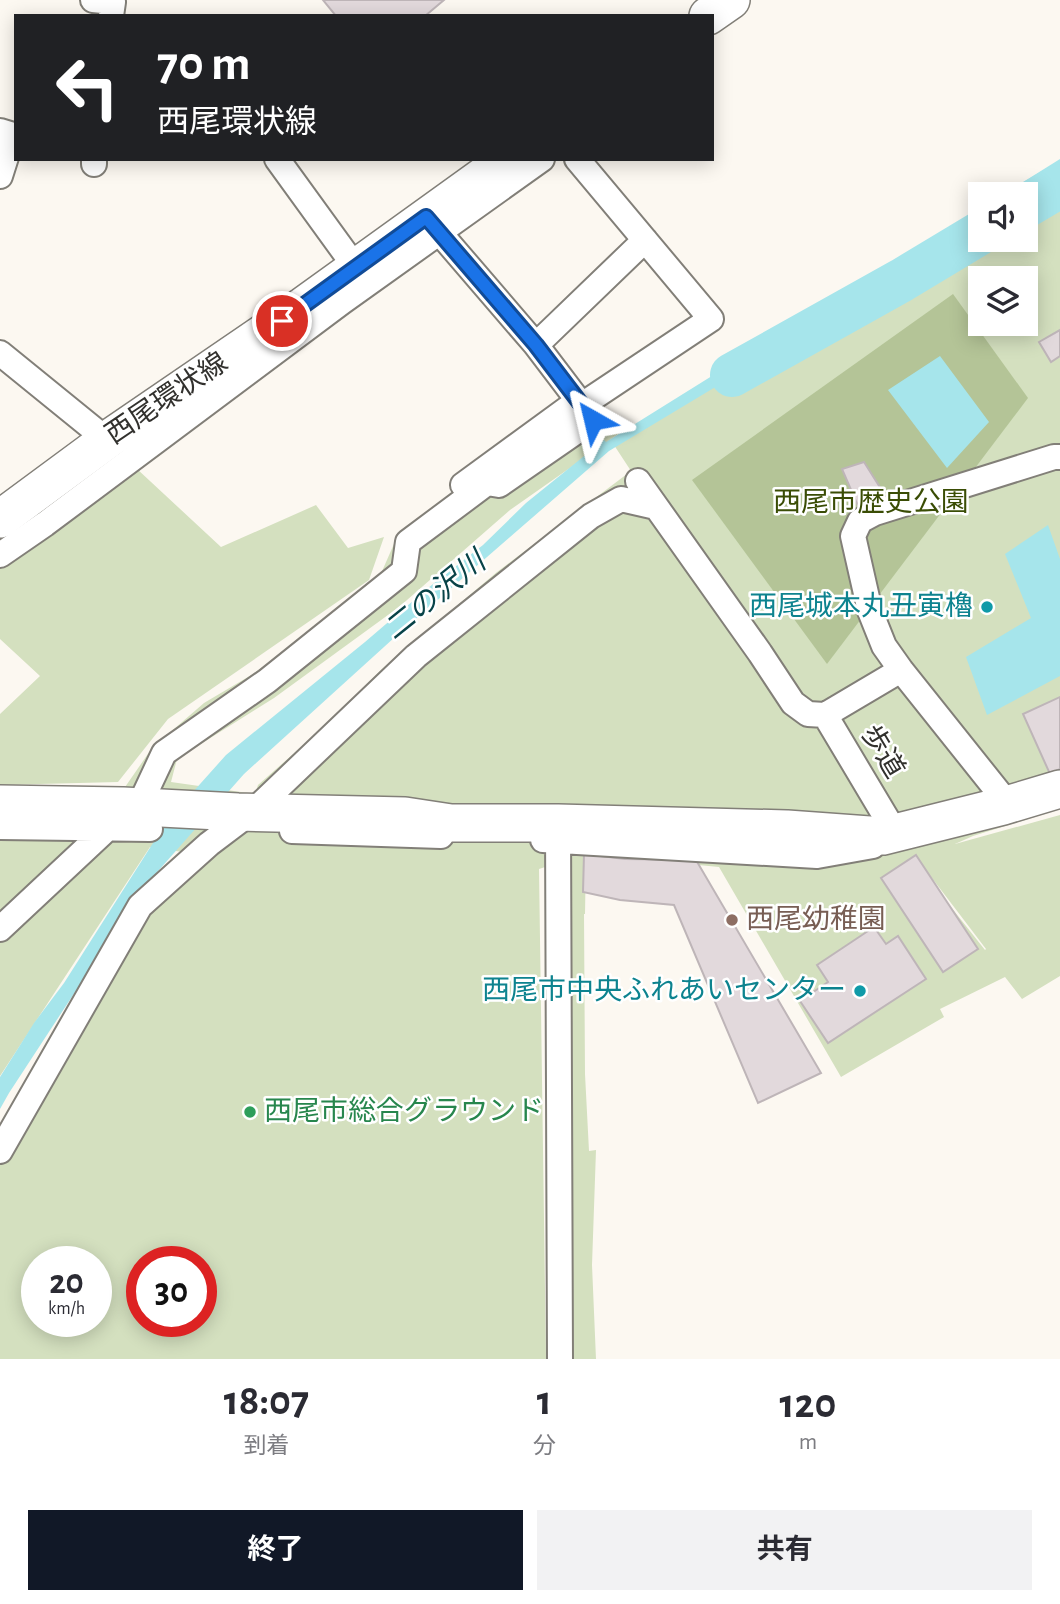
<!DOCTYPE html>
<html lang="ja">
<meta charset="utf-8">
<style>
:root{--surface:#fff;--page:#f2f2f3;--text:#2b2b33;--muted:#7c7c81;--accent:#111827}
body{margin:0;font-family:"Alegreya Sans","Noto Sans JP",sans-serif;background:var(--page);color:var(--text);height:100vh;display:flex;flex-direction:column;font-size:26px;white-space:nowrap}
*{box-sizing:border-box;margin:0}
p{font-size:23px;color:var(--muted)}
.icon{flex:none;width:38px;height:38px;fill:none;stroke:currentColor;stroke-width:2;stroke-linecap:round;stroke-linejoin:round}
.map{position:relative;height:1359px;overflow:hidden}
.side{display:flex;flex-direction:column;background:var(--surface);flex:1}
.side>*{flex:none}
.banner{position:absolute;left:14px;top:14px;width:700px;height:147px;border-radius:0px;box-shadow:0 4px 18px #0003;background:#202124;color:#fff;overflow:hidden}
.tools{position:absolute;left:968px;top:182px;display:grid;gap:14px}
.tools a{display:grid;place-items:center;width:70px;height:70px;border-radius:0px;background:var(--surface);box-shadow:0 4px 18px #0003;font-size:35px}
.speed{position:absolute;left:21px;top:1246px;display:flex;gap:14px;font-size:35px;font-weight:700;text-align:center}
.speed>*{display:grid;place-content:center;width:91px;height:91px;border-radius:50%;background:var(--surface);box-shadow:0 4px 18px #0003;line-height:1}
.speed small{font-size:18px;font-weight:400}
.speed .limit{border:10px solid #d22;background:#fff;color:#111}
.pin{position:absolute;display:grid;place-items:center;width:60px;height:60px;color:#fff;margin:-30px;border:4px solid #fff;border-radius:50%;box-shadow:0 2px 7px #0007}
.me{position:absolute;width:77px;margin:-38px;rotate:323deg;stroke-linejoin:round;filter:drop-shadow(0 0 5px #0008)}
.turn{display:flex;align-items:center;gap:24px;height:147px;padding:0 28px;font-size:32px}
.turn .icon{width:91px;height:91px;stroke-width:2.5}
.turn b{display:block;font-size:49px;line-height:60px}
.eta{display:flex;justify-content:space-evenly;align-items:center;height:119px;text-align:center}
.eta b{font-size:42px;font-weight:700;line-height:49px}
.action{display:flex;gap:14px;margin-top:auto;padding:14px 28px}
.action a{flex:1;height:80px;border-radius:0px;background:var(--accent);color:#fff;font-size:28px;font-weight:700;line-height:80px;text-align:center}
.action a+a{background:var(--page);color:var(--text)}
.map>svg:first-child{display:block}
.green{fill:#d4e0bf;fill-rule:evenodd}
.forest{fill:#b4c497}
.water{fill:#a6e5eb}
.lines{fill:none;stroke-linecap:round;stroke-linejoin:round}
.river{stroke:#a6e5eb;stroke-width:44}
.building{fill:#e2d9dc;stroke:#beb5b8;stroke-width:2}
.street-casing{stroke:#827f78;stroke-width:28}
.secondary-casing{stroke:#827f78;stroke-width:40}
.street{stroke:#fff;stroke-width:24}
.secondary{stroke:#fff;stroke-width:37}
.route-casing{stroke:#114b97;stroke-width:18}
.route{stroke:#1a73e8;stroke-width:12}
.culture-dot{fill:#0f9aa8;stroke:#fff;stroke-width:2.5}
.education-dot{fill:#8d6e63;stroke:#fff;stroke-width:2.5}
.leisure-dot{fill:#2e9e5b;stroke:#fff;stroke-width:2.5}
.labels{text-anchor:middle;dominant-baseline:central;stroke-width:5;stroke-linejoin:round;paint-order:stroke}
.street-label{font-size:28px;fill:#32312e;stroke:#fff}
.park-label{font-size:28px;fill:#3a4d05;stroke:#fff}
.culture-label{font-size:28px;fill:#0d838f;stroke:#fff;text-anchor:end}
.education-label{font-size:28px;fill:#785e54;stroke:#fff;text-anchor:start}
.leisure-label{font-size:28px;fill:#27864d;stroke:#fff;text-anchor:start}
.water-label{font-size:30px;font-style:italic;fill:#084348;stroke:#fff}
</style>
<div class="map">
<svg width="1060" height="1359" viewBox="0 0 1060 1359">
<rect width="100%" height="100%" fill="#fcf8f1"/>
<path class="green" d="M1060,165V769L1046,775L1060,771V809L973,836L955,844L1060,815V976L1022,999L1005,977L940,1009L944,1017L841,1077L719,867L586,854L585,914H584L585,1074L589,1151L596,1150L592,1265L596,1359H565L564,861L539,869L546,1359H0V1153L169,868L189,853L150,847L0,1076V788L123,790L152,748L204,703L253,674L376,585L397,537L489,478L596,405L624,430L510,510L399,607L274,698L177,759L171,782L255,794L258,785L326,725L382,669L497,572L631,471L612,442L980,214V240H1026V194ZM980,278H1026V324H980ZM919,861L986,949L985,950L916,863ZM37,1262H96V1321H37ZM142,1262H201V1321H142Z
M122,455L221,547L316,505L348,548L384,537L369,580L168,719L118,782L0,785V714L40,676L0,639V544Z"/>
<path class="forest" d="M953,294L1028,398L827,664L692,480Z"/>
<path class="water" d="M1060,159V180L1026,201V194H1004Z
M980,209V228L609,451L395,637L244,774L143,888L9,1093L0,1109V1077L34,1023L64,983L167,821L226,755L365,642L428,588L483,545L526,503L604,440L606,442Z
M940,356L989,422L947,468L888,390Z
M1048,525L1060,559V676L987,715L966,657L1031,618L1005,554Z"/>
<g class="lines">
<path class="river" d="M1026,206L1060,186
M732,375L902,280L980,233"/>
</g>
<path class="building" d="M323,0H444L425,16H336Z
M1060,330V356L1051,362L1039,342Z
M864,462L881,489L861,500L858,506L842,469Z
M1060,697V769L1050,774L1023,714Z
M584,854L625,859L696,860L821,1073L758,1103L674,905L620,900L583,892Z
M916,855L978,949L943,972L881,878Z
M874,927L886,944L898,936L926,979L828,1043L800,1001L828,982L817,965Z"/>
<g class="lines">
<g class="street-casing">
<path id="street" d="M93,0L113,2L111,16
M0,131L13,135L0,176
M277,159L356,268
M577,159L711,319L582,405
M94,164V159
M536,345L645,240
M0,353L107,440
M638,481L760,653L793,703L808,714L825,715L901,670
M463,485L578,401
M0,555L45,524L342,302L542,159
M825,715L887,819
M1000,794L901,670L884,646L870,611L853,536L860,521L875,513L1054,457H1060
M142,800L164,753L267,681L404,571L408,542L487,483L499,485L593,420L536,345L426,217
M262,803L416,656L591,516L621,499L656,507
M558,824L560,1359
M0,827L150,829
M292,831L441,836
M543,840L817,856L873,846
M0,929L108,828
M0,1151L140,906L209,844L250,813"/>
</g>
<g class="secondary-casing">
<path id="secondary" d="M708,16L731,0
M0,519L107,440L303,306L507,159
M0,804L123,806L238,812L405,816L451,823H558L787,829L883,836L1003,806L1060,789"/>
</g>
<use href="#street" class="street"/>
<use href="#secondary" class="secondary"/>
</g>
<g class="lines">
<g class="route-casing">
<path id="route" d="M282,321L426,217L536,345L593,420"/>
</g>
<use href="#route" class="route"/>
</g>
<g class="culture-dot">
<circle cx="987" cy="607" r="7"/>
<circle cx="860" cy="991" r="7"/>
</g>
<circle class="education-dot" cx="732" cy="920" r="7"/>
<circle class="leisure-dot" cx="250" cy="1112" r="7"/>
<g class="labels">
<g class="street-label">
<text transform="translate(167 399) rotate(-34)">西尾環状線</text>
<text transform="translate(882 752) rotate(59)">歩道</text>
</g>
<g class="park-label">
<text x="871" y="503">西尾市歴史公園</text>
</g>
<g class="culture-label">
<text x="973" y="607">西尾城本丸丑寅櫓</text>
<text x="846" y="991">西尾市中央ふれあいセンター</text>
</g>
<g class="education-label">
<text x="746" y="920">西尾幼稚園</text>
</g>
<g class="leisure-label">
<text x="264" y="1112">西尾市総合グラウンド</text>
</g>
<g class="water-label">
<text transform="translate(435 596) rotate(-39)">二の沢川</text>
</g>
</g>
</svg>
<div class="tools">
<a><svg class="icon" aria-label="sound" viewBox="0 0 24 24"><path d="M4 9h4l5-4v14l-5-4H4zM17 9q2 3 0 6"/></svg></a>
<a><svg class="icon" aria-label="layers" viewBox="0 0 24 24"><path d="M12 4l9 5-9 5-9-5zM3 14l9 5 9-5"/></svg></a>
</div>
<div class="speed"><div>20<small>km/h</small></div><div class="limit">30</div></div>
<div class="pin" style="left:282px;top:321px;background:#d93025"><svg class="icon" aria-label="arrive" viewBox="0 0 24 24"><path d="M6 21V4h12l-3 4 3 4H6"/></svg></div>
<svg class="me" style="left:593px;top:420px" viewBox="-20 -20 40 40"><path d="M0-17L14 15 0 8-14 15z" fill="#1a73e8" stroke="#fff" stroke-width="4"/></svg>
<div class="banner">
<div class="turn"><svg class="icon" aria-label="left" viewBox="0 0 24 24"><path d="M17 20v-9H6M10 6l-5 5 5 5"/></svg><div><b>70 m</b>西尾環状線</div></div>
</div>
</div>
<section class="side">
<div class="eta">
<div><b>18:07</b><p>到着</p></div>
<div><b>1</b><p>分</p></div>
<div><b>120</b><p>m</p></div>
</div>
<div class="action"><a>終了</a><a>共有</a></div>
</section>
